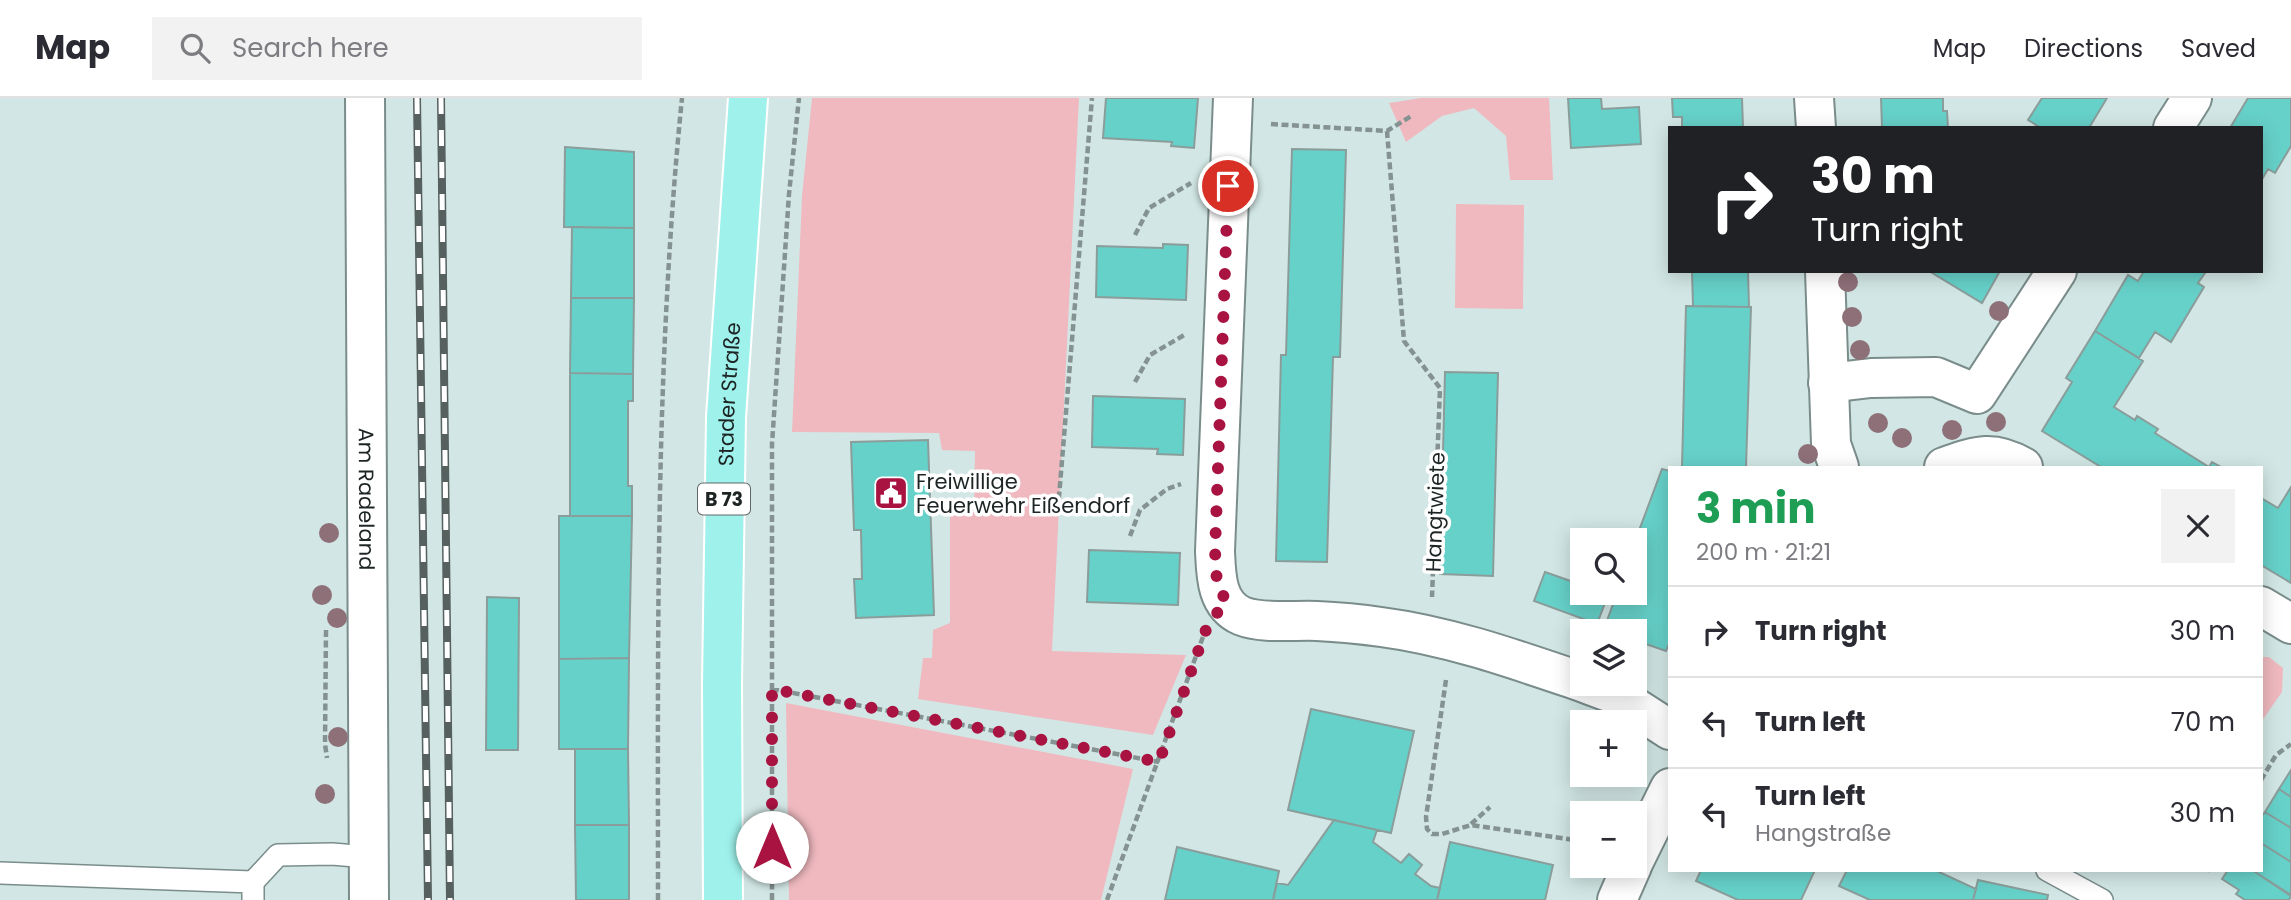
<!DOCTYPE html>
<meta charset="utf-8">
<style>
:root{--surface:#fff;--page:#f2f2f3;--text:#2b2b33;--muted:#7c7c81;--line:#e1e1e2}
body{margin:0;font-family:Poppins,sans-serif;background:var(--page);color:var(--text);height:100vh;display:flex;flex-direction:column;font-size:26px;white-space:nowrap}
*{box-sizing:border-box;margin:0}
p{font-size:23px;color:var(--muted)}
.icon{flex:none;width:38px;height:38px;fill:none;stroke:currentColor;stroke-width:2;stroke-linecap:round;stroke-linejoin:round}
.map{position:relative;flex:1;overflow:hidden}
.details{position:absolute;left:1668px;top:368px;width:595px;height:406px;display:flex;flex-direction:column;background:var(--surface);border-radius:0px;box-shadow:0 4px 18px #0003}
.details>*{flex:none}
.top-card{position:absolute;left:1668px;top:28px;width:595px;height:147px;border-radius:0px;box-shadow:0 4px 18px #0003;background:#202124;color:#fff;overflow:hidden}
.fabs{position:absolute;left:1570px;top:430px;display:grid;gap:14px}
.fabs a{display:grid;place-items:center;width:77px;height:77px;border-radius:0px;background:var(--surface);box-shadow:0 4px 18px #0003;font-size:35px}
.pin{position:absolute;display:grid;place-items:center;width:60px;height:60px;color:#fff;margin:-30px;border:4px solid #fff;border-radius:50%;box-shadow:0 2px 7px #0007}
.me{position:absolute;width:77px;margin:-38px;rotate:0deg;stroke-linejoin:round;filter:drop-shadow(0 0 5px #0008)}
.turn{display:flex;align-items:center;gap:24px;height:147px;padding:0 28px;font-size:32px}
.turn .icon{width:91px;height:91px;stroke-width:2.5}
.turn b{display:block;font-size:49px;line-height:60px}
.round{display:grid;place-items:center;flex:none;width:74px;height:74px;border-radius:0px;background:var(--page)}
.overview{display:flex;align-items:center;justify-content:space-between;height:119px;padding:0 28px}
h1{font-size:42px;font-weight:700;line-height:52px;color:#1e9e55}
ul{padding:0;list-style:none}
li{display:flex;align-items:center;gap:21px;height:91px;padding:0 28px;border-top:2px solid var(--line)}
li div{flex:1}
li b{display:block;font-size:26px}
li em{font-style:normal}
header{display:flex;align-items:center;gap:42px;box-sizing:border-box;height:98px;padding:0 35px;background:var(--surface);border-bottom:2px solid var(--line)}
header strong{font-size:33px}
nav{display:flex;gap:38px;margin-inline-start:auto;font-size:24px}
.search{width:490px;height:63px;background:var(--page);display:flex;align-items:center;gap:18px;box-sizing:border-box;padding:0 24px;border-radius:0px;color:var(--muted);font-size:26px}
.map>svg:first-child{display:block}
.green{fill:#efb9bf}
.building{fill:#66d1c9;stroke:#8a9d9b;stroke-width:2}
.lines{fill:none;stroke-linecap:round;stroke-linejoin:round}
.service-casing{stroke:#7a8d8b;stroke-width:24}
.minor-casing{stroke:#7a8d8b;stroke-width:42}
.primary-casing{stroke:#fff;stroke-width:42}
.path{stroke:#849291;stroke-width:4.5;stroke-dasharray:7 3.5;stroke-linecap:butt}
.service{stroke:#fff;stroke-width:21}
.minor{stroke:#fff;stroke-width:38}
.primary{stroke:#9ff1eb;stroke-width:38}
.rail-casing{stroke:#55605f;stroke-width:8}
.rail{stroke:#fff;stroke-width:5;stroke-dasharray:16;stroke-linecap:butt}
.tree{fill:#8e7079}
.route{stroke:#a91342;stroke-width:12;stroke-dasharray:0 21.6}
.labels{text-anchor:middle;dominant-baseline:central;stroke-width:7;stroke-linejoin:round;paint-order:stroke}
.shield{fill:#fff;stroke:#616666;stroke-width:2}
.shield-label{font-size:19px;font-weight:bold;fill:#1d2424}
.street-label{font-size:21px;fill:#1d2424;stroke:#fff}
.poi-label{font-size:21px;fill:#1d2424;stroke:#fff;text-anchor:start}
</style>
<header>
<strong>Map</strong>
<div class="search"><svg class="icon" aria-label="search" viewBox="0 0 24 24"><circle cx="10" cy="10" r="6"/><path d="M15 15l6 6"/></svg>Search here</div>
<nav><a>Map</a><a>Directions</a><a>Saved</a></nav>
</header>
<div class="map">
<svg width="2291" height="802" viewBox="0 0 2291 802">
<rect width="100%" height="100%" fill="#d2e7e5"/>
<path class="green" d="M812,0H1079L1052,553L1186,557L1153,637L918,601L923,560H932L933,532L950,525V414H974L975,353L942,352L939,335L792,334L802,98Z
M1421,0H1549L1553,82H1510L1506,38L1474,10L1442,18L1406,44L1389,5Z
M1456,106L1524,107L1523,211L1455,210Z
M2261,559H2269L2283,570L2282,594L2261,624Z
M786,605L1133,671L1101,802H789Z"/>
<path class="building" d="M1106,0H1198L1194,50L1171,48L1172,44L1103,40Z
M1568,0H1601L1602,11L1639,9L1641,46L1571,50Z
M1672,0H1742L1743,30H1682V19H1673Z
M1881,0H1943V13H1947L1948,30H1882Z
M2042,0H2107L2089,30H2041L2028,22Z
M2248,0H2291V48L2275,75L2268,71L2261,83V30H2230Z
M565,49L634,54V130L564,129Z
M1292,51L1346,52L1340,259H1333L1327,464L1276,463L1281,257H1286Z
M572,129L634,130V200H571Z
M1163,146L1188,147L1186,202L1096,199L1097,148L1163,150Z
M1692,173H1748L1749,209L1693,208Z
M1929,173H2000L1982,205Z
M2144,173H2202L2205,175L2198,185L2204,189L2171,244L2155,234L2139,260L2095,233L2128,177L2138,183Z
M571,200H634L633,276L570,275Z
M1686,208L1751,209L1746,369H1682Z
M2095,233L2143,263L2114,309L2135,322L2137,318L2158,331L2155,335L2209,369L2212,364L2221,369H2101L2042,333L2072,284L2066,280Z
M1445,274L1498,275L1493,478L1440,476Z
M570,275L633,276V303H628V388H632V418H570Z
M1093,298L1185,301L1183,357L1157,356L1158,351L1092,349Z
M928,342L934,517L856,520L854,481H862L861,432H854L851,344Z
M1662,371L1670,373V543L1666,553L1634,542V534H1612L1604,531L1617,495H1634V446Z
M2291,389V485L2261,467V400L2278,410Z
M559,418H632L629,560L559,561Z
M1089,452L1180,455L1178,507L1087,504Z
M1545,474L1582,487V495L1608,497L1597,526L1534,503Z
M487,499L519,500L518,652H486Z
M629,560L628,651H559V561Z
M1311,611L1414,633L1391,735L1288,712Z
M575,651H628L629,727H575Z
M2291,672V699L2279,691Z
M2279,691L2291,699V730L2265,714Z
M2265,714L2291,730V764L2261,745V719Z
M1334,722L1377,732L1373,744L1401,765L1409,756L1422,767L1415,776L1431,788L1440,790L1437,802H1273L1277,785L1288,787Z
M575,727H629V802H576Z
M1450,744L1553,767L1545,802H1437Z
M2261,745L2291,764V797L2252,772H2261Z
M1177,749L1279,773L1273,802H1165Z
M1701,772H1815L1801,802H1738L1696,783Z
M1847,772H1935L1976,791L1973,802H1870L1839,788Z
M2228,772H2252L2291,798L2289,802H2245L2236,796L2239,792L2222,781Z
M1978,782L2048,797L2047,802H1973Z"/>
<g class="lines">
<g class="service-casing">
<path id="service" d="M2047,772L2102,802
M0,775L253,784
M253,802V784L278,757L332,756L368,759"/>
</g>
<g class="minor-casing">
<g id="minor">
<path id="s1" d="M365,0L369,802"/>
<path d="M1233,0L1215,453C1216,477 1216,507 1242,518C1262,526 1295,522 1317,523C1338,524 1360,526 1381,529C1450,538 1517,562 1582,584"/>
<path d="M1814,0L1816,30"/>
<path d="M2173,30L2192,0"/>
<path d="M1825,173L1831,346L1839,369"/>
<path d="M1828,285L1871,280L1936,279L1977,296L2057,173"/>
<path d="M1944,369C1976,358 1992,351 2023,369"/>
<path d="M2261,508L2291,526"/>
<path d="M1587,586L1614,596L1670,632"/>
<path d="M1634,763L1670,690"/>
<path d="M1617,802L1632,768"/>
</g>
</g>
<g class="primary-casing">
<g id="primary">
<path id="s2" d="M723,802L722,586L726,319L748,0"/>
</g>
</g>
<path class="path" d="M1271,26L1387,33L1413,17
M1387,33L1404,243L1440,290L1432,499
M1135,137L1149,110L1191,85
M1135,284L1150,257L1186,236
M1058,411L1092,0
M1130,438L1140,412L1167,391L1181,386
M326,532L325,646L327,660
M1446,582L1426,719L1427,731L1432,736H1442L1471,727L1582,743
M772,591L1159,664
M2261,682L2276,657L2291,646
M1471,726L1490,709
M2207,773L2208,772
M658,802C658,535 655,266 682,0
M772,802V346L789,96L799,0
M1107,802L1204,536"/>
<use href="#service" class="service"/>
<use href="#minor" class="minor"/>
<use href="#primary" class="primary"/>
<g class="rail-casing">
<path id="rail" d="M417,0L428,802
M441,0L450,802"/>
</g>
<use href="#rail" class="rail"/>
</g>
<g class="tree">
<circle cx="1848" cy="184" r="10"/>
<circle cx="1999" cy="213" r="10"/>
<circle cx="1852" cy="219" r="10"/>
<circle cx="1860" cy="252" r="10"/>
<circle cx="1996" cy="324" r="10"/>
<circle cx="1878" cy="325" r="10"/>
<circle cx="1952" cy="332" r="10"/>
<circle cx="1902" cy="340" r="10"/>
<circle cx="1808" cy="356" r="10"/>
<circle cx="329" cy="435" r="10"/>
<circle cx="322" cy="497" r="10"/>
<circle cx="337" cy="520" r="10"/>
<circle cx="338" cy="639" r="10"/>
<circle cx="325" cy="696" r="10"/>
</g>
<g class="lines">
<path class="route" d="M772,749V591L1159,664L1205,534L1212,520L1227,505L1217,486L1215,453L1228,88"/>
</g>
<defs>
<g id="civic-square" transform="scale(1.75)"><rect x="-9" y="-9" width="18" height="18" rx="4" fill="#a91342" stroke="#fff"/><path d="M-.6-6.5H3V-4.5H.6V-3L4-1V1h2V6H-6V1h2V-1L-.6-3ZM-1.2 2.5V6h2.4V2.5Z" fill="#fff"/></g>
</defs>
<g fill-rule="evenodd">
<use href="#civic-square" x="891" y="395"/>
</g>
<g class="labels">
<rect class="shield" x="698" y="385.5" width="52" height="31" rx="5"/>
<g class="shield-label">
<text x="724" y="401">B 73</text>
</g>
<g class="street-label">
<text stroke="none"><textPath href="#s2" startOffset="506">Stader Straße</textPath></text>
<text stroke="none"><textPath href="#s1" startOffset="401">Am Radeland</textPath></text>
<text transform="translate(1435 414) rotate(-88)">Hangtwiete</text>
</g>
<g class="poi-label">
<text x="916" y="383">Freiwillige<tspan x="916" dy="24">Feuerwehr Eißendorf</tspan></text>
</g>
</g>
</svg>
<div class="fabs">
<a><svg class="icon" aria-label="search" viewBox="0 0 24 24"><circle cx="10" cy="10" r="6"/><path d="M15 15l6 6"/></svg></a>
<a><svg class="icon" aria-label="layers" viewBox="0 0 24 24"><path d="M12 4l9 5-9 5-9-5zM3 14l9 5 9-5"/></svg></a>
<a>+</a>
<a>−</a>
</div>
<div class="pin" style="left:1228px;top:88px;background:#d93025"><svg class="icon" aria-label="arrive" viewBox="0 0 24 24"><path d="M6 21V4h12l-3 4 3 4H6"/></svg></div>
<svg class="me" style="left:772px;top:749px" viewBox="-20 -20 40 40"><circle r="19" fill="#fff"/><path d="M0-13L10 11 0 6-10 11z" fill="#a91342"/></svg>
<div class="top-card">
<div class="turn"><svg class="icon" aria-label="right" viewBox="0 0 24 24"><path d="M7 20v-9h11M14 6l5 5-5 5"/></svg><div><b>30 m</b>Turn right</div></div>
</div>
<section class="details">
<div class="overview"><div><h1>3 min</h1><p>200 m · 21:21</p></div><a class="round"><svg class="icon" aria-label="close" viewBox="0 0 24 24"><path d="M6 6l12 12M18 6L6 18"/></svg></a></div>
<ul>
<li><svg class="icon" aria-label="right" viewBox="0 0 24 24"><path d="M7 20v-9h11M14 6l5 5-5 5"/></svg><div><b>Turn right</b></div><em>30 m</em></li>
<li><svg class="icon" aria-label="left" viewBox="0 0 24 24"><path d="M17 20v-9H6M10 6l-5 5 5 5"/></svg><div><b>Turn left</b></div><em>70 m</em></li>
<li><svg class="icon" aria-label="left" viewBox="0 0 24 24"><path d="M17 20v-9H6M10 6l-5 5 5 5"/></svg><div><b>Turn left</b><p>Hangstraße</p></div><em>30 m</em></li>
</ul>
</section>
</div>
